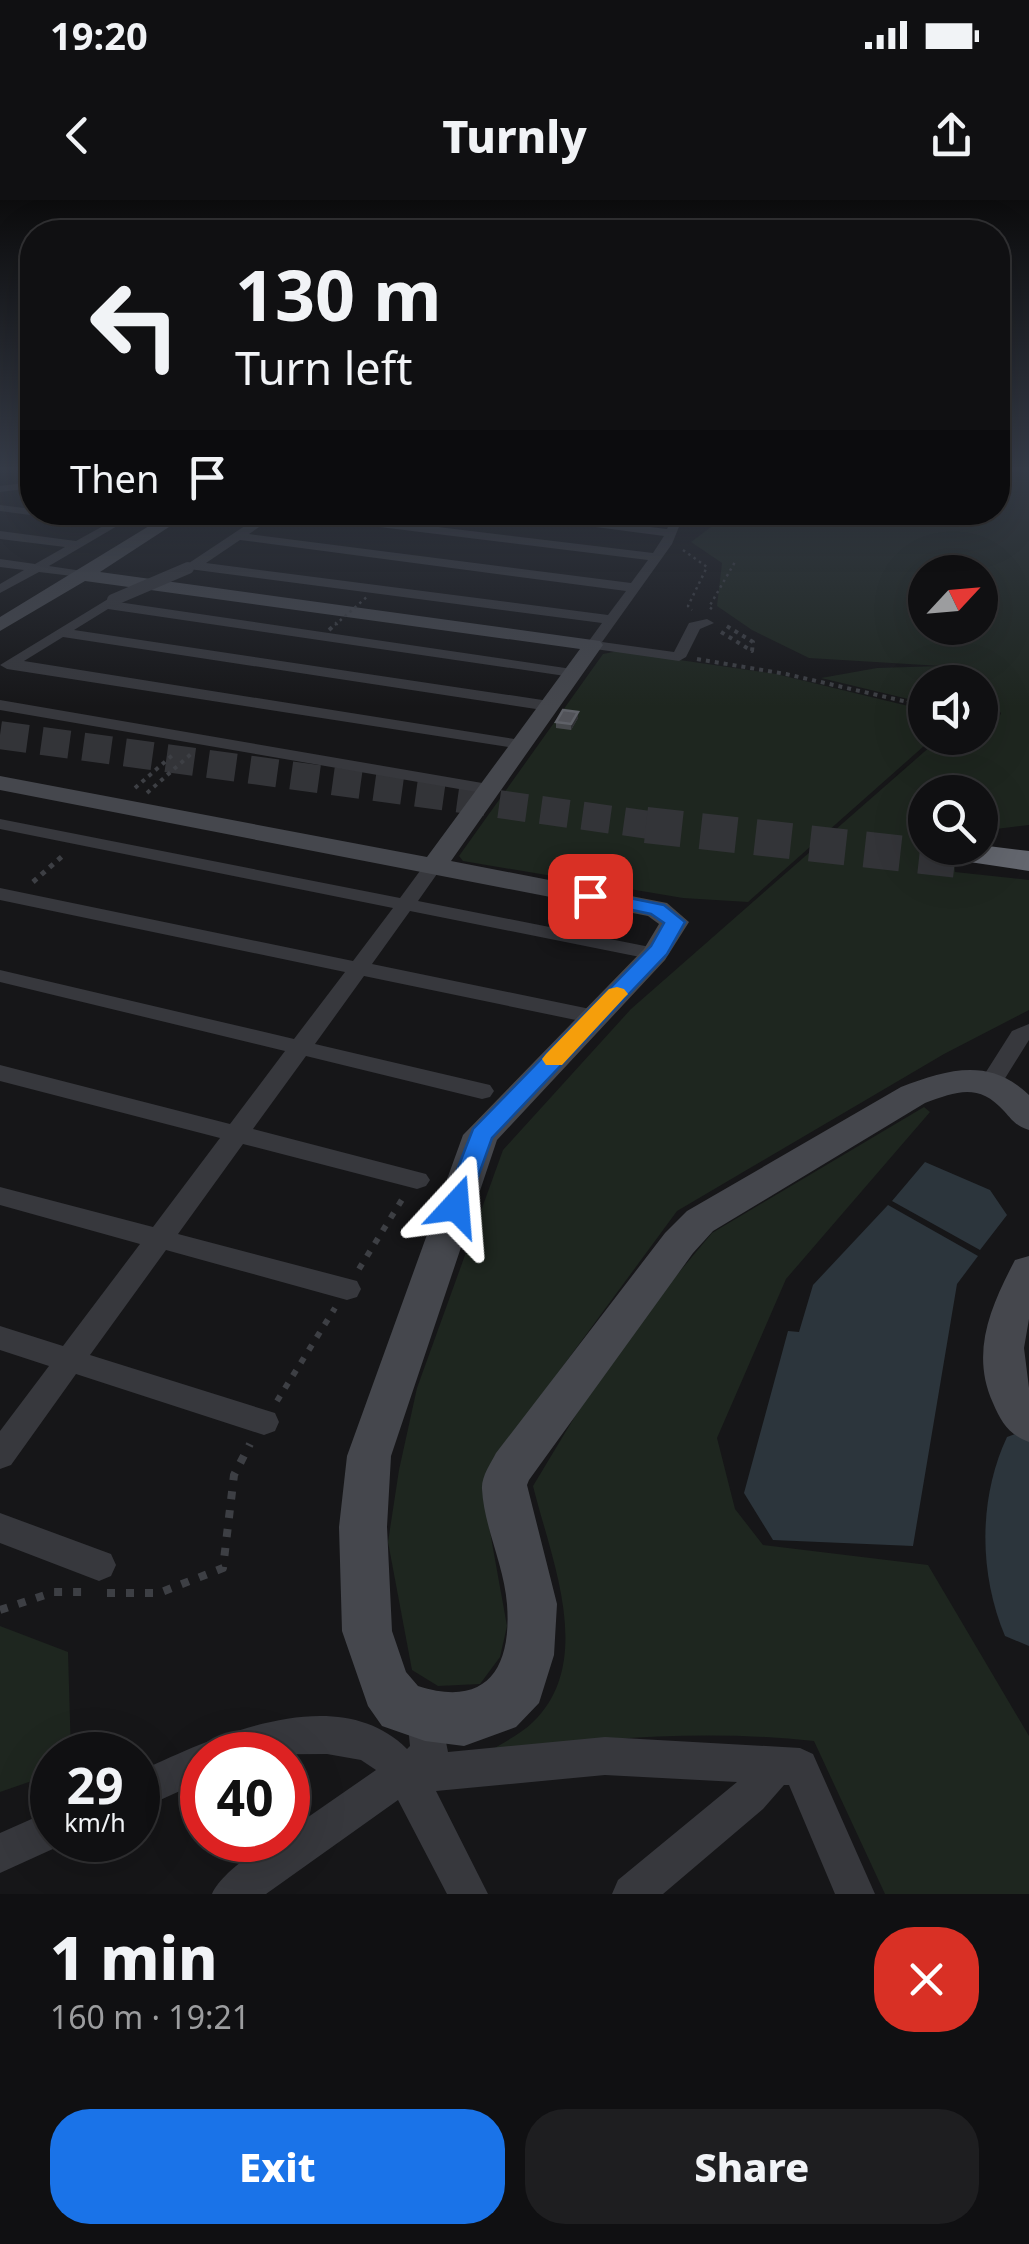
<!DOCTYPE html>
<meta charset="utf-8">
<style>
:root{--surface:#101012;--page:#1e1e20;--text:#f1f3f6;--muted:#9c9d9f;--line:#303032;--accent:#1a73e8}
body{margin:0;font-family:"Noto Sans",sans-serif;background:var(--page);color:var(--text);height:100vh;display:flex;flex-direction:column;font-size:38px;white-space:nowrap}
*{box-sizing:border-box;margin:0}
p{font-size:32px;color:var(--muted)}
.icon{flex:none;width:55px;height:55px;fill:none;stroke:currentColor;stroke-width:2;stroke-linecap:round;stroke-linejoin:round}
.map{position:relative;height:1694px;overflow:hidden}
.side{display:flex;flex-direction:column;background:var(--surface);flex:1}
.side>*{flex:none}
.top-card{position:absolute;left:20px;top:20px;width:990px;height:305px;border-radius:40px;box-shadow:0 10px 40px #0002,0 0 0 2px var(--line);background:#101012;color:var(--text);overflow:hidden}
.needle{width:65px;rotate:64deg}
.controls{position:absolute;left:908px;top:355px;display:grid;gap:20px}
.controls a{display:grid;place-items:center;width:90px;height:90px;border-radius:50%;background:var(--surface);box-shadow:0 10px 40px #0002,0 0 0 2px var(--line);font-size:50px}
.speed{position:absolute;left:30px;top:1532px;display:flex;gap:20px;font-size:50px;font-weight:700;text-align:center}
.speed>*{display:grid;place-content:center;width:130px;height:130px;border-radius:50%;background:var(--surface);box-shadow:0 10px 40px #0002,0 0 0 2px var(--line);line-height:1}
.speed small{font-size:25px;font-weight:400}
.speed .limit{border:15px solid #d22;background:#fff;color:#111}
.pin{position:absolute;display:grid;place-items:center;width:85px;height:85px;color:#fff;margin:-42px;border-radius:20px;box-shadow:0 5px 15px #0006}
.me{position:absolute;width:110px;margin:-55px;rotate:19deg;stroke-linejoin:round;filter:drop-shadow(0 0 8px #0008)}
.turn{display:flex;align-items:center;gap:35px;height:210px;padding:0 50px;font-size:45px}
.turn .icon{width:130px;height:130px;stroke-width:2.5}
.turn b{display:block;font-size:70px;line-height:85px}
.then{display:flex;align-items:center;height:95px;padding:0 50px;background:#0003;gap:20px;font-size:38px}
.round{display:grid;place-items:center;flex:none;width:105px;height:105px;border-radius:40px;background:var(--page)}
.headline{display:flex;align-items:center;justify-content:space-between;height:170px;padding:0 50px}
h1{font-size:60px;font-weight:800;line-height:75px}
.action{display:flex;gap:20px;margin-top:auto;padding:20px 50px}
.action a{flex:1;height:115px;border-radius:40px;background:var(--accent);color:#fff;font-size:40px;font-weight:800;line-height:115px;text-align:center}
.action a+a{background:var(--page);color:var(--text)}
.status{display:flex;justify-content:space-between;align-items:center;height:70px;padding:0 50px;background:var(--surface);direction:ltr}
.status svg{height:28px;fill:currentColor}
header{display:flex;justify-content:space-between;align-items:center;height:130px;padding:0 50px;background:var(--surface);font-size:45px;font-weight:800}
.map>svg:first-child{display:block}
.green{fill:#1e261f;fill-rule:evenodd}
.water{fill:#2c353c}
.lines{fill:none;stroke-linecap:round;stroke-linejoin:round}
.river{fill:#2c353c;fill-rule:evenodd}
.highway-tunnel-far1{stroke:#333438;stroke-width:28;stroke-dasharray:28 14;stroke-linecap:butt}
.highway-tunnel{stroke:#333438;stroke-width:36;stroke-dasharray:36 19;stroke-linecap:butt}
.path-far4{stroke:#3d3f44;stroke-width:2.5;stroke-dasharray:2.5 4;stroke-linecap:butt}
.path-far3{stroke:#3d3f44;stroke-width:4;stroke-dasharray:4 5;stroke-linecap:butt}
.path-far2{stroke:#3d3f44;stroke-width:5;stroke-dasharray:5 6;stroke-linecap:butt}
.path-far1{stroke:#3d3f44;stroke-width:6;stroke-dasharray:6 9;stroke-linecap:butt}
.path{stroke:#3d3f44;stroke-width:8;stroke-dasharray:8 11;stroke-linecap:butt}
.street{fill:#37383d;fill-rule:evenodd}
.secondary{fill:#45474d;fill-rule:evenodd}
.highway{fill:#63666e;fill-rule:evenodd}
.path-bridge-far1{stroke:#3d3f44;stroke-width:2.5;stroke-dasharray:2.5 4;stroke-linecap:butt}
.path-bridge{stroke:#3d3f44;stroke-width:4;stroke-dasharray:4 5;stroke-linecap:butt}
.street-bridge{stroke:#37383d;stroke-width:12}
.wall{fill:#47494d}
.shaded-wall{fill:#2f3033}
.building{fill:#525359;stroke:#5f6168;stroke-width:2.5}
.route{fill:#1a73e8;stroke:#114b97;stroke-width:2.5}
.slow{fill:#f59e0b}
</style>
<div class="status"><b>19:20</b><svg viewBox="0 0 49 12"><path d="M0 12V9h3v3zM5 12V6h3v6zM10 12V3h3v9zM15 12V0h3v12zM26 1h20v11H26zM47 4h2v5h-2z"/></svg></div>
<header><svg class="icon" aria-label="back" viewBox="0 0 24 24"><path d="M15 5l-7 7 7 7"/></svg>Turnly<svg class="icon" aria-label="share" viewBox="0 0 24 24"><path d="M12 15V3M7 8l5-5 5 5M5 13v7h14v-7"/></svg></header>
<div class="map">
<svg width="1029" height="1694" viewBox="0 0 1029 1694">
<rect width="100%" height="100%" fill="#161618"/>
<path class="green" d="M998,269H1029V625L980,631V592H925V648H953L955,672L1029,680V810L944,854L677,1011L496,1257L483,1293L507,1426L500,1457L480,1484L438,1486L412,1470L388,1342L399,1270L417,1188L503,950L631,809L940,538H980V525L995,527L1001,513L997,509L988,518L980,517V482L965,472L973,482H925V503L821,478L877,468L941,466L809,458L752,430L717,406L722,363L691,342L711,327L815,313L998,312ZM925,372H980V428H925Z
M618,451L776,474L925,510V538H933L748,702L683,698L463,661L459,656L603,454Z
M924,907L930,912L786,1079L717,1238L735,1309L763,1345L928,1365L1029,1536V1694H885L814,1541C705,1529 597,1538 488,1552C502,1543 521,1534 533,1522C596,1461 551,1359 533,1286L618,1145L712,1033Z
M0,1426L68,1452L71,1555H52V1574L0,1592Z"/>
<path class="water" d="M925,962L990,990L1007,1015L980,1050L892,1001Z
M888,1005L978,1056L957,1084L913,1346L773,1340L744,1293L788,1131L799,1132L813,1085Z"/>
<g class="lines">
<path class="river" d="M1029,1229V1446L1005,1436C979,1374 978,1299 1007,1237Z"/>
<path class="highway-tunnel-far1" d="M0,535L664,627"/>
<path class="highway-tunnel" d="M646,625L968,661"/>
<path class="path-far4" d="M683,350L707,367L688,406L692,410
M712,409L709,407L735,362"/>
<path class="path-far3" d="M721,432L752,451L753,442L725,425
M697,459L786,474L925,506
M908,503L932,472
M980,519L991,521
M135,588L175,553
M147,593L191,554"/>
<path class="path-far2" d="M33,682L66,653"/>
<path class="path-far1" d="M359,1069L403,998
M277,1201L335,1108"/>
<path class="path" d="M107,1393H159L223,1368L234,1275L250,1244
M0,1410L54,1392H91"/>
<path class="street" d="M32,282V288L0,292V286Z
M0,305L32,309V312L115,319L127,312H141L49,366L89,372V378L39,372L0,393V384L24,370L0,367V359L35,364L65,347L0,339V331L76,341L105,325L0,311Z
M266,312H315L653,353L664,336L482,312H522L667,329L674,312H685L672,344L602,442L674,452L689,423L707,419L714,423L700,429L686,457L679,461L588,448L586,445L602,423L189,369V363ZM278,314L282,315L648,360L631,383L249,334ZM240,340L626,391L608,415L206,363Z
M113,396L118,402L572,469L579,473L572,477L108,409L74,430L549,501L557,506L549,511L63,437L24,461L527,541L529,544L521,549L7,469L0,465Z
M0,500L488,584L497,589L488,594L0,510Z
M0,619L400,698L428,660L435,658L444,664L418,701L655,748L665,754L655,760L410,711L372,764L595,810L606,817L595,824L364,776L315,844L490,885L494,891L490,897L482,899L306,856L253,929L426,974L430,980L426,986L417,989L243,944L178,1034L357,1081L361,1089L357,1097L347,1100L166,1050L90,1155L275,1213L279,1222L275,1231L264,1235L76,1174L11,1265L0,1269V1231L49,1166L0,1150V1126L63,1146L140,1044L0,1005V987L153,1027L220,938L0,881V865L230,924L285,851L0,782V770L294,839L345,772L0,700V688L353,761L393,708L0,629Z
M1029,824V840L999,888H983L979,883L1012,831Z
M0,1313L111,1354L116,1365L111,1376L99,1381L0,1343Z
M425,1497L438,1502L448,1552L605,1537L800,1548L813,1554L875,1694H835L789,1585H784L763,1609L663,1694H612L618,1680L737,1582L605,1575L436,1591L488,1694H447L398,1600L266,1694H212C220,1674 265,1640 288,1640V1631L376,1570L361,1560L327,1554L202,1555V1581L138,1610V1572C210,1539 336,1478 407,1549L410,1546L407,1515L412,1502Z
M52,1610V1640H67L66,1643L0,1673V1633Z"/>
<path class="secondary" d="M172,312H192L100,372L600,441L603,445L451,661L667,703L689,722L665,760L497,940L391,1256L387,1327L392,1431L406,1472L418,1486C486,1508 512,1469 507,1404C504,1365 484,1327 482,1289C481,1277 491,1263 496,1253L665,1033L687,1011L901,887C948,869 990,857 1029,895V930C1016,926 1013,921 1004,911C979,883 957,891 925,903L713,1031L693,1053L529,1280L527,1285L557,1404L554,1455L539,1503L516,1527L464,1546L425,1541L382,1526L368,1506L342,1431L339,1327L347,1256L463,935L644,749L659,724L648,716L0,590V576L427,657L580,449L85,381L0,431V417Z
M1029,1056V1119L1024,1148L1029,1188V1242C1009,1235 1001,1222 993,1203C970,1152 991,1106 1015,1060Z"/>
<path class="highway" d="M980,645L1029,651V671L956,660L952,653L955,648Z"/>
<path class="path-bridge-far1" d="M335,425L369,395"/>
<path class="path-bridge" d="M329,430L337,423"/>
<path class="street-bridge" d="M113,400L188,368"/>
</g>
<path class="wall" d="M578,518L571,530L556,528V522Z"/>
<path class="shaded-wall" d="M578,512V518L571,530V524Z"/>
<path class="building" d="M563,510L578,512L571,524L556,522Z"/>
<linearGradient id="sky" x2="0" y2="1"><stop stop-color="#0c0c0d"/><stop offset="0.53" stop-color="#363c48"/><stop offset="1" stop-color="#363c48" stop-opacity="0"/></linearGradient>
<rect width="1029" height="507" fill="url(#sky)"/>
<path class="route" d="M590,690L664,705L685,722L667,754L492,938L465,1013H447L443,1006L473,929L651,746L664,723L651,714L584,700L581,696Z"/>
<path class="slow" d="M617,787L624,789L628,794L624,798L562,865H546L542,859L546,854L609,789Z"/>
</svg>
<div class="controls">
<a><svg class="needle" viewBox="-14 -14 28 28"><path d="M0-13l5 13h-10z" fill="#e53935"/><path d="M0 13l5-13h-10z" fill="#9c9d9f"/></svg></a>
<a><svg class="icon" aria-label="sound" viewBox="0 0 24 24"><path d="M4 9h4l5-4v14l-5-4H4zM17 9q2 3 0 6"/></svg></a>
<a><svg class="icon" aria-label="search" viewBox="0 0 24 24"><circle cx="10" cy="10" r="6"/><path d="M15 15l6 6"/></svg></a>
</div>
<div class="speed"><div>29<small>km/h</small></div><div class="limit">40</div></div>
<div class="pin" style="left:590px;top:696px;background:#d93025"><svg class="icon" aria-label="arrive" viewBox="0 0 24 24"><path d="M6 21V4h12l-3 4 3 4H6"/></svg></div>
<svg class="me" style="left:456px;top:1006px" viewBox="-20 -20 40 40"><path d="M0-17L14 15 0 8-14 15z" fill="#1a73e8" stroke="#fff" stroke-width="4"/></svg>
<div class="top-card">
<div class="turn"><svg class="icon" aria-label="left" viewBox="0 0 24 24"><path d="M17 20v-9H6M10 6l-5 5 5 5"/></svg><div><b>130 m</b>Turn left</div></div>
<div class="then">Then<svg class="icon" aria-label="arrive" viewBox="0 0 24 24"><path d="M6 21V4h12l-3 4 3 4H6"/></svg></div>
</div>
</div>
<section class="side">
<div class="headline"><div><h1>1 min</h1><p>160 m · 19:21</p></div><a class="round" style="background:#d93025;color:#fff"><svg class="icon" aria-label="close" viewBox="0 0 24 24"><path d="M6 6l12 12M18 6L6 18"/></svg></a></div>
<div class="action"><a>Exit</a><a>Share</a></div>
</section>
